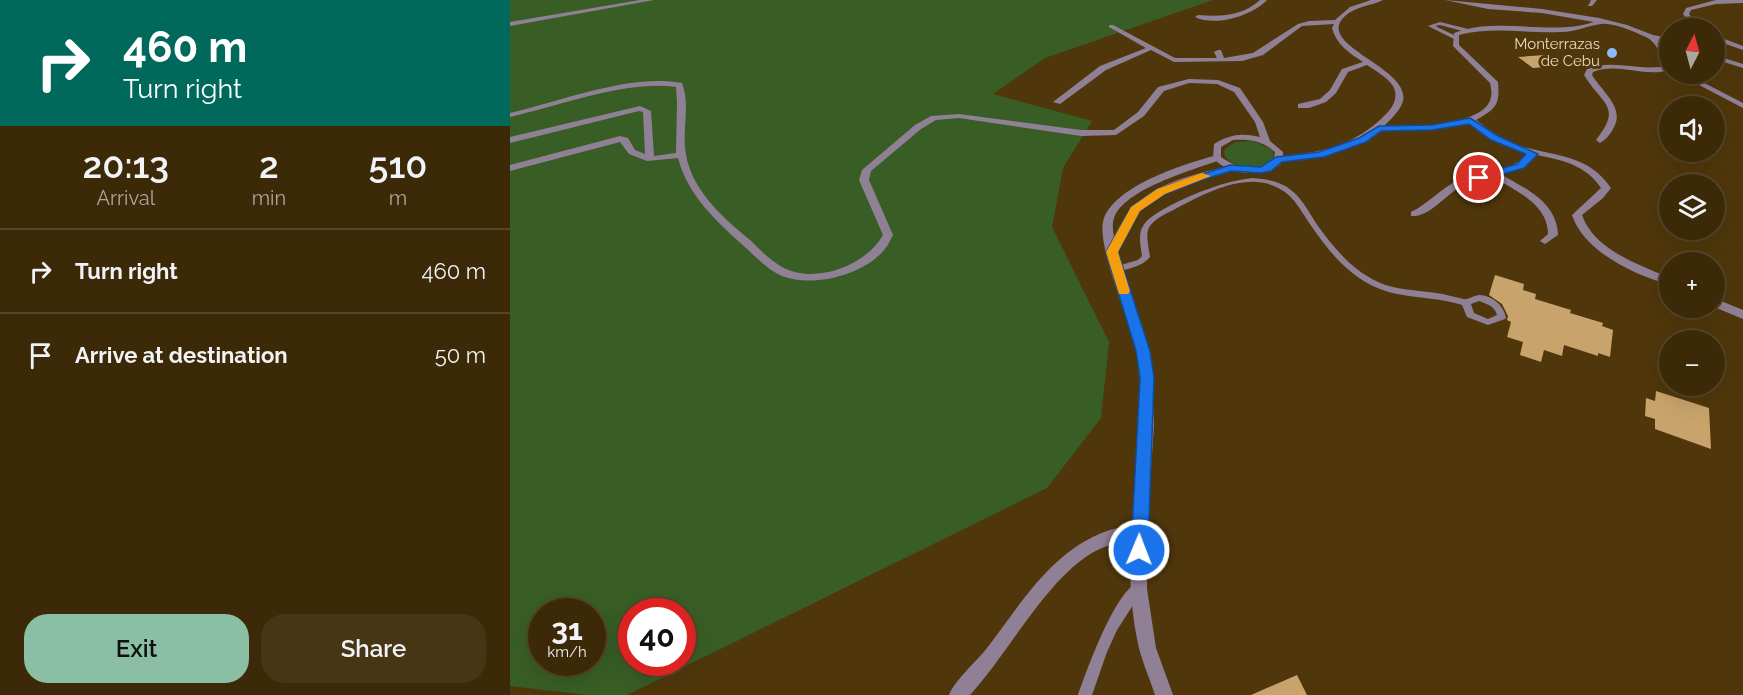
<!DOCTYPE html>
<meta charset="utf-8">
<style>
:root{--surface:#3c2908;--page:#473516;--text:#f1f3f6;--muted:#aca69c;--line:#554529;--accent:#8abfa5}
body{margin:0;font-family:Raleway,sans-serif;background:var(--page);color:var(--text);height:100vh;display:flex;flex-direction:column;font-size:22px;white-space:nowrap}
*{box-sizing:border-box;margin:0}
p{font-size:20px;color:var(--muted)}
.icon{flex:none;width:33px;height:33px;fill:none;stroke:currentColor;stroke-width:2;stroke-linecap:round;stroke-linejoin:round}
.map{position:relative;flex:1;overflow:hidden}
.panel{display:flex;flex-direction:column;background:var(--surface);width:510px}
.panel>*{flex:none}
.hud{background:#00695c;color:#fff;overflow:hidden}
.needle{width:39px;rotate:6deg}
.buttons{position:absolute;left:1149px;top:18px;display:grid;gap:12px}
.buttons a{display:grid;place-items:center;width:66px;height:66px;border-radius:50%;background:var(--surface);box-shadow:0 6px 24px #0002,0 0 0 2px var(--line);font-size:30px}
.speed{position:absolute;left:18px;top:598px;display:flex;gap:12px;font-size:30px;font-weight:700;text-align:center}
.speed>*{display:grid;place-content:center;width:78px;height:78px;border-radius:50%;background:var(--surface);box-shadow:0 6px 24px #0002,0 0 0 2px var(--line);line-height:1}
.speed small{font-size:15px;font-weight:400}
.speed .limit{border:9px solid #d22;background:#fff;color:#111}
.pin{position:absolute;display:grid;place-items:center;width:51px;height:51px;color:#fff;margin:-26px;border:3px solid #fff;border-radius:50%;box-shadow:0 2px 6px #0007}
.me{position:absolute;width:66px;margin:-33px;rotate:1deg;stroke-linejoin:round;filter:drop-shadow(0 0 4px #0008)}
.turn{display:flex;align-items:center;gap:21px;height:126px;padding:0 24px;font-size:27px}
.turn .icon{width:78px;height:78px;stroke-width:2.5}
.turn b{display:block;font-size:42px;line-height:51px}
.eta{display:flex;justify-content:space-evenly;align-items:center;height:102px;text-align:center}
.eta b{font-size:36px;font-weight:600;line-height:42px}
.button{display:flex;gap:12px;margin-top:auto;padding:12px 24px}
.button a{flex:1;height:69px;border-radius:24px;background:var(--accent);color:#111;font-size:24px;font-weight:600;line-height:69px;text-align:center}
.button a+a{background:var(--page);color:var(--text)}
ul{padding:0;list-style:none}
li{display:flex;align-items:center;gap:18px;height:84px;padding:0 24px;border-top:2px solid var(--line)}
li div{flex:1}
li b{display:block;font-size:22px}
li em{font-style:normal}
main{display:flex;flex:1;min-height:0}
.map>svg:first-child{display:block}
.green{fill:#385e25;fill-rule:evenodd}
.building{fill:#c8a36c}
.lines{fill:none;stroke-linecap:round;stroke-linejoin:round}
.service{fill:#908096;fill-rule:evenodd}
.minor{fill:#908096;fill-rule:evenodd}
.tertiary{fill:#908096;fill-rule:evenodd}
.route{fill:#1a73e8;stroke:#114b97;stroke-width:1.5}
.slow{fill:#f59e0b}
.poi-dot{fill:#8abafc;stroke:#50370b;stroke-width:2}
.labels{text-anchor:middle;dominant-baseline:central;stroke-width:6;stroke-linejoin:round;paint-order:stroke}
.far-poi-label{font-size:15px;fill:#ecd9be;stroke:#50370b;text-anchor:end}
</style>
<main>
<section class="panel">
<div class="hud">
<div class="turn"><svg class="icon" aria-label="right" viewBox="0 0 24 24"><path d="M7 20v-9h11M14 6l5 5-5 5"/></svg><div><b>460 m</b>Turn right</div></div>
</div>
<div class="eta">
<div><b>20:13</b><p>Arrival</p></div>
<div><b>2</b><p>min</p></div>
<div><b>510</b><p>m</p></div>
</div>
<ul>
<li><svg class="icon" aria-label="right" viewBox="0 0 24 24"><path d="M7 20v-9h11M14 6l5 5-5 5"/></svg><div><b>Turn right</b></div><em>460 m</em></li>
<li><svg class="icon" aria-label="arrive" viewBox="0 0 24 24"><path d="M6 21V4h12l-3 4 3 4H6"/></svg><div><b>Arrive at destination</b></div><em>50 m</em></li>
</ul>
<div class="button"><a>Exit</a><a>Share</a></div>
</section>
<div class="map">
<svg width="1233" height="695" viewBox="0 0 1233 695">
<rect width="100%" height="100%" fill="#50370b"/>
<path class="green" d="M0,0H703L535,58L483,94L582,121L553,168L542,227L599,342L591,418L537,488L117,695H78L0,686ZM32,612H82V663H32ZM122,612H172V663H122Z
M743,141L763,150V160C749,171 728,169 715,157L714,150L725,142Z"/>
<path class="building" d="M1034,55L1049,66L1023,68L1008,57Z
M985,275L1014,284L1013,290L1026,294L1025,299L1061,310L1060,313L1093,323L1092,326L1103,330L1100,357L1088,353V356L1054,345L1052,356L1034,350L1031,362L1010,355L1013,342L997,337L1001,322L997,320L998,316L992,304L979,295Z
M1146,391L1199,408L1201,449L1145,429V419L1135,416L1136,398L1145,401Z
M787,675L797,695H741Z"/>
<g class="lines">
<path class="service" d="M930,22L958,29L959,30L956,32L930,25L925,26L946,36V38L944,39L918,26Z
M742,178C753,179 763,180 773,185C790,193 798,211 808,226C824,248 842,270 868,282C886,290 906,290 926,293C935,294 944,297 953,299C959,300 964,295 970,295C983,296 993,305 996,317L995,319L978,325L957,317L952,305C922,295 888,300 859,284C835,271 818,250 802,227C792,213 785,197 770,189C738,170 696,193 667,208C658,213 642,219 638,230C636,237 639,249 640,257C632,267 619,268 607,272L604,271L603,269L604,267L628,260L632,256C631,248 628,236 632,228C637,217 651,211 661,205C688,192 712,182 742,178ZM969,301C977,304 985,306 987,315L978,319L964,313L961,304Z
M628,582L632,584L634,588L607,630L597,652L582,695H568C577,670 604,593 628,582Z"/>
<path class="minor" d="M130,0H144L0,26V22Z
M750,0H757C742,16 705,27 685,17L688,15C711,17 732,16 750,0Z
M861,0H873C861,6 846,6 835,16C803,45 901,67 893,101C890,111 881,119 873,127C897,127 976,127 981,97C982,93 981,87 980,83L943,46L944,33C956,29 968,26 981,26C1016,24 1050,33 1084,22L1032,13L978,9L935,0L1032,9L1089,18L1117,25L1143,35L1160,38V42L1148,40L1160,56V70C1134,78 1108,62 1083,72L1082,75C1092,92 1116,108 1103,129C1100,135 1095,140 1090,143L1086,140C1113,106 1092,105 1074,75L1077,69C1105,58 1131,73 1159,65C1150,57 1148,43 1136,37C1125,32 1103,22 1091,24C1079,25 1066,32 1051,32C1017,34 984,26 949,35V45L988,82C990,105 986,109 966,120C977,128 988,137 1002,143C1039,157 1076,151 1101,188L1093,198L1072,215C1084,250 1128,264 1160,278V285C1125,275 1074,252 1062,215L1091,188C1076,165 1052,160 1027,155L1011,168L992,175C1017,189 1047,203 1048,235L1035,244L1030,241L1038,234C1038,204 1006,191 983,177C972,179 960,181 950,187C936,195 918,218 901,216V212C918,204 931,188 949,180C972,170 1000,173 1019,153L992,145L958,123L922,130L868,131L847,144L833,150L801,158L772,161L770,165C748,176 721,177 703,158L704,144C721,134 731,133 750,137L745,122L724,92L707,84L679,83L654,91L634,116L606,135L571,136L449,118L426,120L411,129L361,171L359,180L383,235C379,243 375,251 367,257C344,277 301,287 272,276C258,270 247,258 236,248C207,222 178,196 168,158L137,161L119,154L110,142L0,171V165L110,136L118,138L125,150L135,154L133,112L129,111L0,143V137L130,106L141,111L144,156L166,153L167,102L166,87C116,80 49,106 0,117V113C51,101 121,73 172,83C180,104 173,127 175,148C179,188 211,216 240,240C250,250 260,260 272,267C304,285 356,266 373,235L349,180L352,170L405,125L421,116L449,114L571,130H604L628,112L648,87L679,79L708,80L730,88L753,122L760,141L773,152V156C812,153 847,144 875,115C883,108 889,97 883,86C877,77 866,71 857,65L838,72L826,93L816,102L799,108H788V104L810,99L820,90L832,69L853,62C839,53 826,44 822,28L824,24L792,26L753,55L732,61L664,62L641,50L596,70L550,104L543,102L590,66L636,48L599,27V25H603L665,58H707L704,52L708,50H711L714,58L743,53L788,24L799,21L825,20L840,7ZM723,140C739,139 753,141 765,152L763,162C745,171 728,169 711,157V147Z
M1081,0H1087L1082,6H1078Z
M1206,0H1233V3L1206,4L1181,10L1179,14L1190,28H1184L1173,14L1176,8Z
M1204,35L1233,46V50L1204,40Z
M1204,55L1233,64V68L1204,59Z
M1168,74H1177L1233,103V108Z
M1204,298L1233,310V319L1204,307Z
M629,525L634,527L637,532L634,537C615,544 602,541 582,553C535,581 498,654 460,695H439C445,680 466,662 477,648C510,605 542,550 597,531C607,527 618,527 629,525Z"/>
<path class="tertiary" d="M707,155L710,156V160C683,170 614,189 604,218C602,224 603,232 604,237C628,185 666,180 717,166H723L725,168L659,190L636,204L622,220L607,253L641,362L644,425L637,530V589L646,648L663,695H645C640,679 633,664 629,648C620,609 619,569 621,530C625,475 637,418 629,362C624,329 584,244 594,218C608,184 675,164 707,155Z"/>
</g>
<path class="route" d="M960,118L988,136L1028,154L1014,168L969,181L965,180V176L1007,164L1016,154L981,140L959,124L922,130L871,131L856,142L814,157L772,162L761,171L751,173L721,171L692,180L655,194L630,211L608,252L640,351L644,378L638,550L635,556L629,558L623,556L621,550L630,378L626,351L596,252L621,207L647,189L720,165L751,167L766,157L809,152L849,138L869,126L922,125Z"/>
<path class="slow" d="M692,173L701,176L655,194L630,211L608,252L620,291L618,294H609L596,252L621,207L647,189Z"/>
<circle class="poi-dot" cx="1102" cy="53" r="6"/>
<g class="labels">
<g class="far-poi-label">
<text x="1090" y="44">Monterrazas<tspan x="1090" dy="17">de Cebu</tspan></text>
</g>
</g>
</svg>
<div class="buttons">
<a><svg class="needle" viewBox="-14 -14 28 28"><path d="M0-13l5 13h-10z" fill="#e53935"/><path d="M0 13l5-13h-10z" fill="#aca69c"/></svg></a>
<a><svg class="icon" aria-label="sound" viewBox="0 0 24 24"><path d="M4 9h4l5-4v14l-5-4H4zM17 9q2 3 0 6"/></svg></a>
<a><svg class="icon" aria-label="layers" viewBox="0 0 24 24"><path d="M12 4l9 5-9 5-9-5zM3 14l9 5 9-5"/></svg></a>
<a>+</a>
<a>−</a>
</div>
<div class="speed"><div>31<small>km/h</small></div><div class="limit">40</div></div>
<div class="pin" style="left:969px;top:178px;background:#d93025"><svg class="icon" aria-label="arrive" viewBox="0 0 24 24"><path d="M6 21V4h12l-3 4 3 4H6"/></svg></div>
<svg class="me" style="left:629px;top:550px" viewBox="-20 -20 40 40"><circle r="17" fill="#1a73e8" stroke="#fff" stroke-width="3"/><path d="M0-11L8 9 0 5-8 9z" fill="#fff"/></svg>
</div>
</main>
